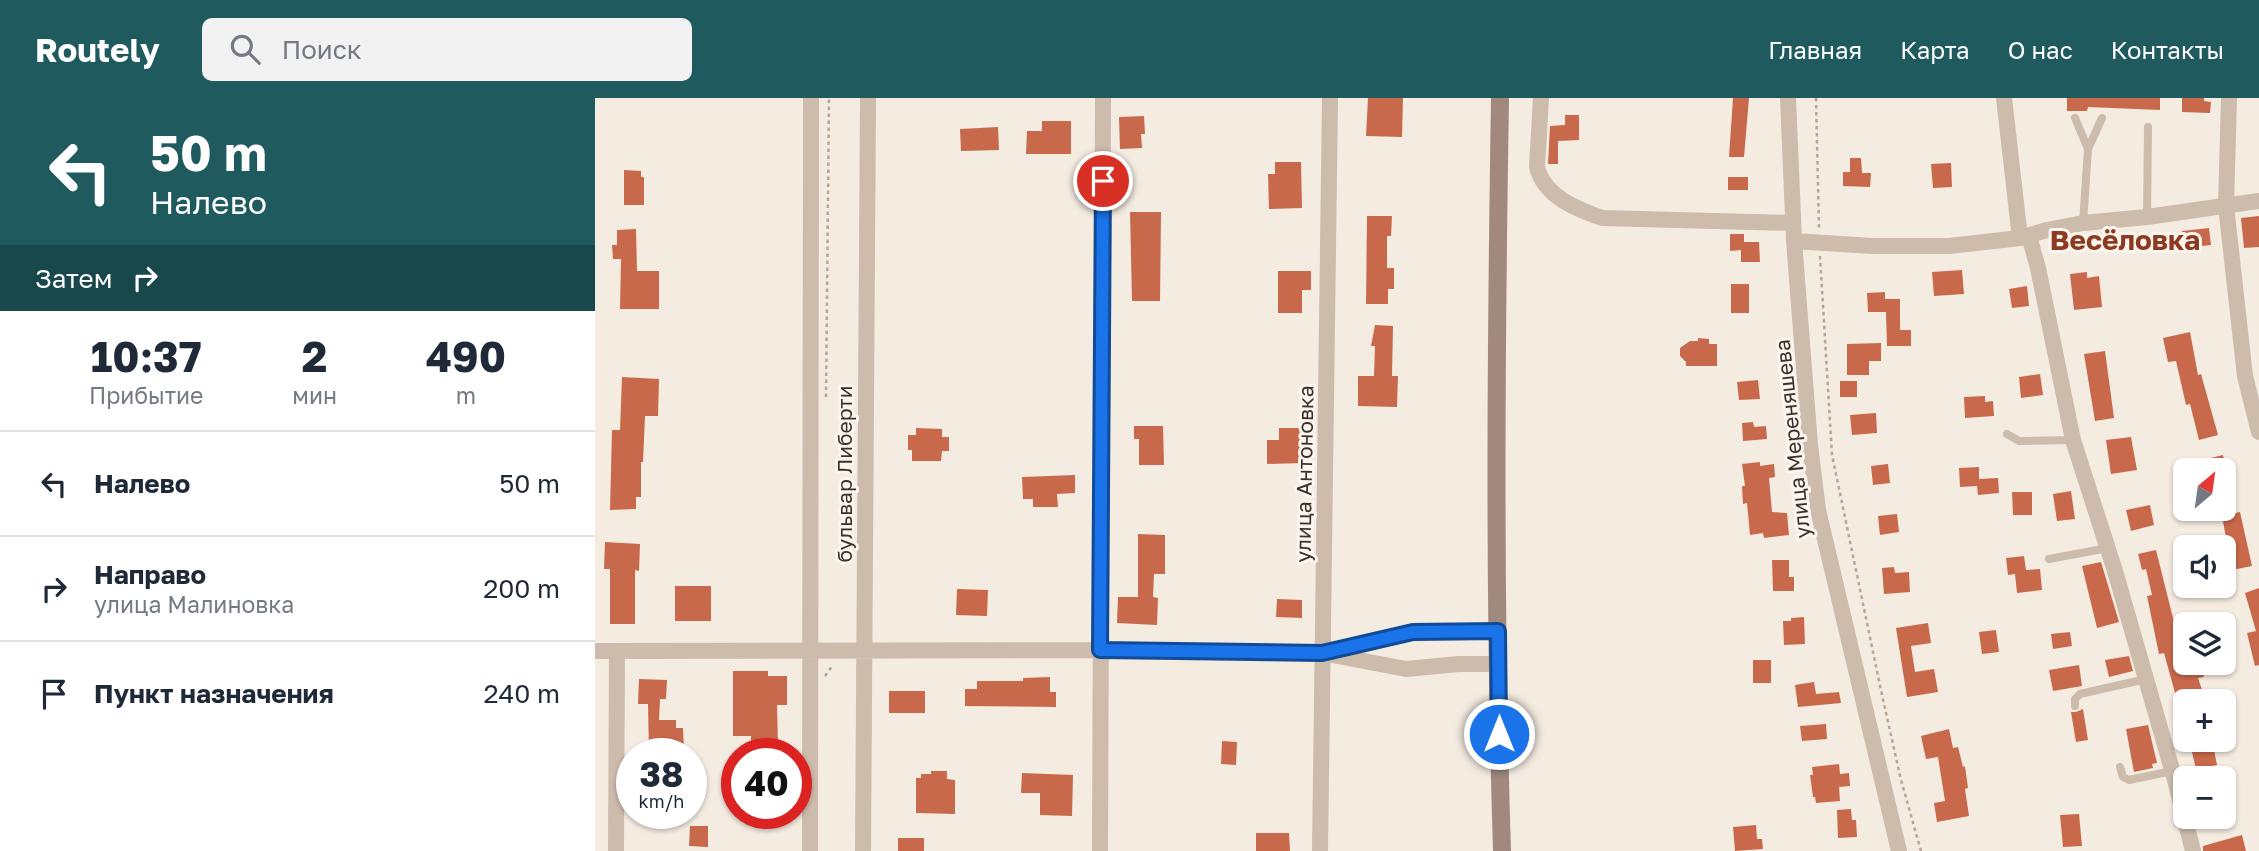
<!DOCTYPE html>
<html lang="ru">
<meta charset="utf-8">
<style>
:root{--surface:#fff;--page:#f2f2f3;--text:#1f2937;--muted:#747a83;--line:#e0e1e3;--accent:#1f5a5e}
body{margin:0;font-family:"Golos Text",sans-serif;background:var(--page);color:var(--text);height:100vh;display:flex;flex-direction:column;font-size:26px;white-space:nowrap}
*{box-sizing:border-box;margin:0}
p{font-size:23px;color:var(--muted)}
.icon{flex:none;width:38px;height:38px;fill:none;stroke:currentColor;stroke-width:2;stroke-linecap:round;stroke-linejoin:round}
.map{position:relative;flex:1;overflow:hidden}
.details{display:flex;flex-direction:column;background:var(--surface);width:595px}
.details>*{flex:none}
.top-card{background:#1f5a5e;color:#fff;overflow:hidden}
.needle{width:46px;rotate:29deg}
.buttons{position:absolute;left:1578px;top:360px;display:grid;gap:14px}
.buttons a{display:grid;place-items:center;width:63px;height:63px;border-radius:10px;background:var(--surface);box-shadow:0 2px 5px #0004;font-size:35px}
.speed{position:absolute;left:21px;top:640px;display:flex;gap:14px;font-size:35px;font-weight:700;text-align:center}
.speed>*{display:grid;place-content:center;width:91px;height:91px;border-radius:50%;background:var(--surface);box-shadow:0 2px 5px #0004;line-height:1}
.speed small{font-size:18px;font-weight:400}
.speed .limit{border:10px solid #d22;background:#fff;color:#111}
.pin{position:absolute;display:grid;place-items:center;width:60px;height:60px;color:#fff;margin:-30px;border:4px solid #fff;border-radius:50%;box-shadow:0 2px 7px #0007}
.me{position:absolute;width:77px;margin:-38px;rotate:0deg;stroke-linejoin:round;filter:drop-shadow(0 0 5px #0008)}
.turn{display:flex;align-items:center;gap:24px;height:147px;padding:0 35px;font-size:32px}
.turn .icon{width:91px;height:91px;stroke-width:2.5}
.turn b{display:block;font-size:49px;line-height:60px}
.then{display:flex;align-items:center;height:66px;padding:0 35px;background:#0003;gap:14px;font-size:26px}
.eta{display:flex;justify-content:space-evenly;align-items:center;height:119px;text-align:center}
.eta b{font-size:42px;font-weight:700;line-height:49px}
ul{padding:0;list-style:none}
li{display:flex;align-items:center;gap:21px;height:105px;padding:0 35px;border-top:2px solid var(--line)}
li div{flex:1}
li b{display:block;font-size:26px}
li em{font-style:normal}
header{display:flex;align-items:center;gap:42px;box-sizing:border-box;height:98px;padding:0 35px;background:var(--accent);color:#fff}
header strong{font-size:33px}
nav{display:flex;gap:38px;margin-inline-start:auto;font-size:24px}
.search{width:490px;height:63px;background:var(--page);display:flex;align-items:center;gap:18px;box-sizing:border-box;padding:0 24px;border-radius:10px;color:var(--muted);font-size:26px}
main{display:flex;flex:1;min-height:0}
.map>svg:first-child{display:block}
.building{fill:#c8694b}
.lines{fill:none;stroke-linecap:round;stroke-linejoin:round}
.path{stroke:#b9a596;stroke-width:2.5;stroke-dasharray:3.5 3.5;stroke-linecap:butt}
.lane{stroke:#cdbbac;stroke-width:8}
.street{stroke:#cdbbac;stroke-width:16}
.secondary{stroke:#a18a7d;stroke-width:18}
.route-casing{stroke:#114b97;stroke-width:18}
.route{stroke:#1a73e8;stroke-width:12}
.labels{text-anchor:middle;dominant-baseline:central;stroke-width:6;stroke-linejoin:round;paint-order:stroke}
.street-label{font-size:21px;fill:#3b302b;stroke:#fbf5ee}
.district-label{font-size:28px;font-weight:bold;fill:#8c3b22;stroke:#fbf5ee}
</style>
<header>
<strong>Routely</strong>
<div class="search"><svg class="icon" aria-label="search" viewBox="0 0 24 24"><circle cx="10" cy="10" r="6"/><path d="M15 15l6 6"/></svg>Поиск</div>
<nav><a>Главная</a><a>Карта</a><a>О нас</a><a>Контакты</a></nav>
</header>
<main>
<section class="details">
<div class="top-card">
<div class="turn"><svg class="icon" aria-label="left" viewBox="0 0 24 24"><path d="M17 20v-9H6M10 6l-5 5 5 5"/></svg><div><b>50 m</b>Налево</div></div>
<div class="then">Затем<svg class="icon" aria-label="right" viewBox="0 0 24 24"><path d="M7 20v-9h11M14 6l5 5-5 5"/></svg></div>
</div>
<div class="eta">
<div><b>10:37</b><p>Прибытие</p></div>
<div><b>2</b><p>мин</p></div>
<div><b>490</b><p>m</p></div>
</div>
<ul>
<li><svg class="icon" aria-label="left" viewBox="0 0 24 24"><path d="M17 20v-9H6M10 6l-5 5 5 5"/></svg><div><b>Налево</b></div><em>50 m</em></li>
<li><svg class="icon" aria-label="right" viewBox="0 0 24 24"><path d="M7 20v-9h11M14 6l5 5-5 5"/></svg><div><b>Направо</b><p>улица Малиновка</p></div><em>200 m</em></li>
<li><svg class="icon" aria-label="arrive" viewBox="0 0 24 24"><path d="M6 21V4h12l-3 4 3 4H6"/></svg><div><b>Пункт назначения</b></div><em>240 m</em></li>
</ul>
</section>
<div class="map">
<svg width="1664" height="753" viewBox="0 0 1664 753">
<rect width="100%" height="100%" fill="#f4ebe1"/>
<path class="building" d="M773,0H808L807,39L771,38Z
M1138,0H1154L1149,59H1134Z
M1472,0H1565V12L1493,9L1492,13H1472Z
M1587,0H1609V3L1616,4L1615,15L1587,14Z
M970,17H984V42L963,43V66H953L955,28L970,27Z
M549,18L550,36H546L547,50L525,51L524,19Z
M447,23H476V56H431L432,33H447Z
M403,29L404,52L366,53L365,31Z
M1255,60H1266L1267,75H1276L1275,89L1248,88V74H1255Z
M680,64H706L707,110L674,111L673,76H680Z
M1356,65L1357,89L1338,90L1336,66Z
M29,72L46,73V79H49V107H29Z
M1133,79H1153V92H1133Z
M535,114H566L565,203H537Z
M772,118H797L796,138H792V170H799V191H793V206H771Z
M1664,118V149L1649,150L1646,120Z
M1614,130L1616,147L1589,150L1587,133Z
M41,131L42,173H64V211H25L26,161H18L17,147H22V132Z
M1135,136H1149V144H1164L1165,164H1146V152L1135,153Z
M1367,172L1369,196L1339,198L1337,174Z
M683,173H716V192H707V215H683Z
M1492,174V180L1504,178L1507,209L1479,212L1475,176Z
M1136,186H1154V215H1136Z
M1432,188L1434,208L1417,210L1414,191Z
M1290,194V201H1305V232H1316V248H1292L1291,214H1273L1272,195Z
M780,227L798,228L797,278H803L802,309L763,308V278H779L780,248H776Z
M1595,234L1603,277L1606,276L1623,337L1604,342L1595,306L1591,307L1581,263L1573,264L1568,240Z
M1103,240L1114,241V246H1122V268H1091V264L1085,258V250L1095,243H1103Z
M1286,245V263H1274V277H1252V246Z
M1510,253L1519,320L1500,323L1489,256Z
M1445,276L1448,297L1426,300L1424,279Z
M27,279L64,281L63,318H50L48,364H46V399H41V411L15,412L17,332H25Z
M1163,282L1165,301L1144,302L1142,284Z
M1245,283H1262V299H1245Z
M1390,298V304L1398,303L1399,318L1370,320L1369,299Z
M1281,315L1282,335L1257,337L1255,317Z
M1158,324L1159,329L1171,328L1172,341L1148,343L1147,325Z
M539,328H568L569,367H544V341H539Z
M321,330L347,331V339H354V353H347L346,363H317V352H313V337H321Z
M684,330H707V365L672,366V342H684Z
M1536,339L1542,372L1516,376L1511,342Z
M1628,357L1631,373H1607L1604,363Z
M1165,364V368L1179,366L1180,379L1174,380L1177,414L1192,415L1194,437L1169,440L1168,435L1155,437L1152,405L1148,406L1147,388H1150L1147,366Z
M1293,366L1295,385L1278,387L1276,368Z
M1384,369V381L1403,380L1404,395L1383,397L1382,388L1365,389L1364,370Z
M480,377V395L462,396L463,409H438V401H428L427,379Z
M1476,393L1480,421L1462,423L1458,396Z
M1417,394H1437V417H1418Z
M1555,407L1559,427L1536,433L1531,412Z
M1645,414L1657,468L1637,472L1627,418Z
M1302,416L1304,434L1285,437L1283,418Z
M543,436L570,437V476H559L558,499L563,500L562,527L522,525L523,499H543Z
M10,444L45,446L44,473L40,472V526H15V471H9Z
M1561,452L1582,536L1585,535L1591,565H1606L1609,579L1603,580L1608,595L1582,602L1569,555L1564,556L1552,498L1557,497L1551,471L1547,472L1543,456Z
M1429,458L1431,472L1445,471L1447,492L1422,495L1420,476L1413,477L1411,460Z
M1177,462H1194V479H1199V493H1178Z
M1506,464L1524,524L1502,530L1487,468Z
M1299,469L1300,475L1314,474L1315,494L1289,496L1287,470Z
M80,488H116V523H80Z
M1664,490V567L1660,568L1652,535L1661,533L1650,495Z
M362,491L393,492L392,518L361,517Z
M682,501L707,502V520L681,519Z
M1209,519L1210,546L1189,547L1188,523H1196V520Z
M1333,525L1336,545L1316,548L1320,574L1339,571L1343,594L1312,599L1301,530Z
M1401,532L1404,554L1387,556L1384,534Z
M1475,534L1477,548L1458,551L1456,536Z
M1534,558L1538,573L1514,579L1510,562Z
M1158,562H1176V585H1158Z
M1484,567L1487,588L1458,593L1454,572Z
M138,573H173V578H192V607H182L183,647H156V638H138Z
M455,579V594H461V609L370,608V591H382V583H428V580Z
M44,581L72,582L71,601H65L64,622H81V630H88L89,653L84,654V656H54L53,606H43Z
M1219,584L1221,596L1244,594L1246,605L1203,609L1200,587Z
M294,593H330V615H294Z
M1488,611L1493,642L1481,644L1476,614H1481Z
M1231,626L1232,641L1207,643L1205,628Z
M1553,627L1562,665L1557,666L1558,670L1539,674L1531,631Z
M1354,631L1358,650L1363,649L1368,669L1370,668L1373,690L1370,691L1374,718L1342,724L1339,705L1350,703L1343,659L1331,661L1326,638Z
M1611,642H1617L1622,667L1601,671L1595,646Z
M627,643L642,644L641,667L626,666Z
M1244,666L1245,676L1254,675L1255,688L1244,689L1245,703L1221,705L1220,699H1218L1215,677H1218L1217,669Z
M336,673H352V681L360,682V716L321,715V680H326V676H336Z
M427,675L478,677L477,718L445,717V695H426Z
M1256,711L1257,722H1261L1262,739L1243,740L1242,712Z
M1484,716L1487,748L1468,749L1465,717Z
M1161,727L1162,741H1167L1168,751L1140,753L1138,729Z
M95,728H113V749L94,748Z
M661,735H694L695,753H661Z
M1647,737L1651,753H1608V748Z
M303,740H329V753H303Z"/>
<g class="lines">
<path class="path" d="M1221,0L1224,130
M1225,158L1237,357L1287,597L1306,682L1326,753
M231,299L234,0
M230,578L238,567"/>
<path class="lane" d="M1480,20L1493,51L1488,125
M1493,51L1507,20
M1552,119L1553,29
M1412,336L1424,343L1478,342
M1454,461L1513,450
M1480,608V601L1485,596L1551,581
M1525,669L1528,679L1534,682L1577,673"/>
<path class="street" d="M946,0L942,69C949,98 981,111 1007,120L1198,125
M1193,0L1199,143L1215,347L1223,412L1304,753
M1409,0L1425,140
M1634,0L1631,108L1650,278L1664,334
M1434,138L1443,170L1478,342L1520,473L1580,682L1598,753
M1199,143L1277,148H1354L1425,140L1452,132L1488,125L1552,119L1664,103
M0,553L505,552L727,555L811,571L864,566H903
M733,554L818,534L903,533
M21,753L22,553
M215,753L216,0
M268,753L273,0
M505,753L508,0
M725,753L735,0"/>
<path class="secondary" d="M905,0C901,251 899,502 907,753"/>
</g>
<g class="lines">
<g class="route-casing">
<path id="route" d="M508,83L505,552L727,555L818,534L903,533L904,636"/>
</g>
<use href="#route" class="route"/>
</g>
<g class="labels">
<g class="street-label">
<text transform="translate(1197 341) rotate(-96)">улица Мереняшева</text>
<text transform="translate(249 376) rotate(-90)">бульвар Либерти</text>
<text transform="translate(709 376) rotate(-89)">улица Антоновка</text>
</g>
<g class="district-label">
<text x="1530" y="141">Весёловка</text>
</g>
</g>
</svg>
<div class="buttons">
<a><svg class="needle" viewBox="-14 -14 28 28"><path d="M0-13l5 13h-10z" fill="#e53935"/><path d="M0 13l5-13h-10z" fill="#747a83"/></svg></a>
<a><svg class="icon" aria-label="sound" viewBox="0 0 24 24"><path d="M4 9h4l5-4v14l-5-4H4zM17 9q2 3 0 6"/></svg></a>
<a><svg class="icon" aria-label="layers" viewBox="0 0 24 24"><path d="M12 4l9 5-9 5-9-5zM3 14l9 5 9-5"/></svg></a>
<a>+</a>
<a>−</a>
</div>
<div class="speed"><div>38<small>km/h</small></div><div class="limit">40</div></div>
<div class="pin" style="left:508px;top:83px;background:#d93025"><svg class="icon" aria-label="arrive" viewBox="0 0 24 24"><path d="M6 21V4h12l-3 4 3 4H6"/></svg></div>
<svg class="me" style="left:904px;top:636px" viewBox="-20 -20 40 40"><circle r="17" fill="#1a73e8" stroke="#fff" stroke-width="3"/><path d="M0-11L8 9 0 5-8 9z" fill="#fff"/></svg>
</div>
</main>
